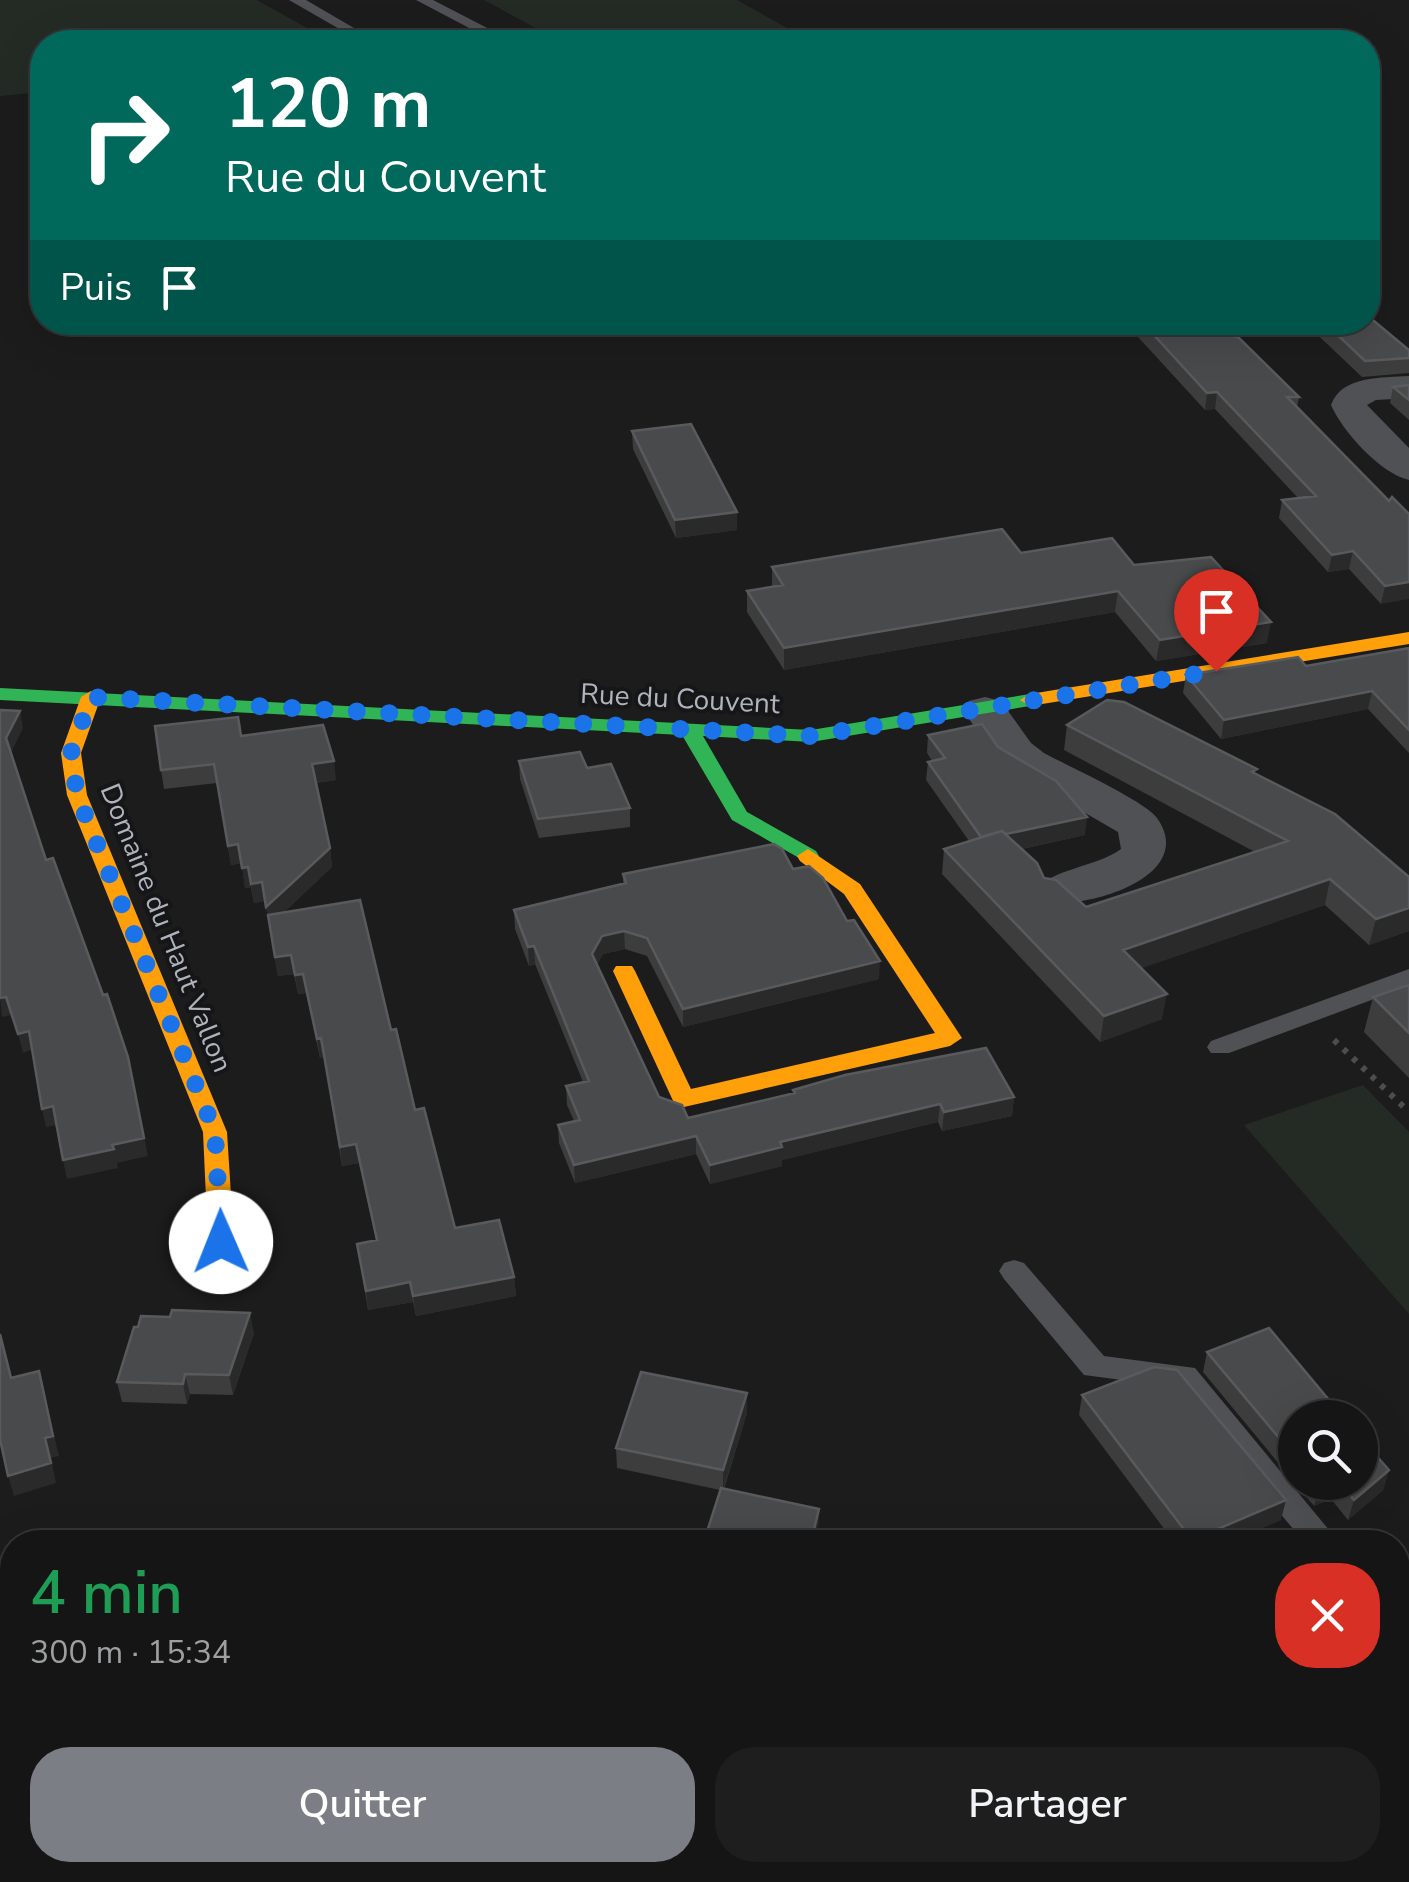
<!DOCTYPE html>
<html lang="fr">
<meta charset="utf-8">
<style>
:root{--surface:#151515;--page:#1e1e1e;--text:#f1f3f6;--muted:#9d9fa0;--line:#343434;--accent:#7b7e84}
body{margin:0;font-family:"Nunito Sans",sans-serif;background:var(--page);color:var(--text);height:100vh;display:flex;flex-direction:column;font-size:38px;white-space:nowrap}
*{box-sizing:border-box;margin:0}
p{font-size:32px;color:var(--muted)}
.icon{flex:none;width:55px;height:55px;fill:none;stroke:currentColor;stroke-width:2;stroke-linecap:round;stroke-linejoin:round}
.map{position:relative;flex:1;overflow:hidden}
.sheet{position:absolute;left:0px;top:1530px;width:1410px;height:352px;display:flex;flex-direction:column;background:var(--surface);border-radius:40px 40px 0 0;box-shadow:0 10px 40px #0002,0 0 0 2px var(--line)}
.sheet>*{flex:none}
.banner{position:absolute;left:30px;top:30px;width:1350px;height:305px;border-radius:40px;box-shadow:0 10px 40px #0002,0 0 0 2px var(--line);background:#00695c;color:#fff;overflow:hidden}
.buttons{position:absolute;left:1278px;top:1400px;display:grid;gap:20px}
.buttons a{display:grid;place-items:center;width:100px;height:100px;border-radius:50%;background:var(--surface);box-shadow:0 10px 40px #0002,0 0 0 2px var(--line);font-size:50px}
.pin{position:absolute;display:grid;place-items:center;width:85px;height:85px;color:#fff;margin:-102px -42px;border-radius:50% 50% 50% 0;rotate:-45deg;box-shadow:0 0 10px #0007}
.pin .icon{rotate:45deg}
.me{position:absolute;width:110px;margin:-55px;rotate:359deg;stroke-linejoin:round;filter:drop-shadow(0 0 8px #0008)}
.turn{display:flex;align-items:center;gap:35px;height:210px;padding:0 30px;font-size:45px}
.turn .icon{width:130px;height:130px;stroke-width:2.5}
.turn b{display:block;font-size:70px;line-height:85px}
.then{display:flex;align-items:center;height:95px;padding:0 30px;background:#0003;gap:20px;font-size:38px}
.round{display:grid;place-items:center;flex:none;width:105px;height:105px;border-radius:40px;background:var(--page)}
.overview{display:flex;align-items:center;justify-content:space-between;height:170px;padding:0 30px}
h1{font-size:60px;font-weight:600;line-height:75px;color:#1e9e55}
.primary-button{display:flex;gap:20px;margin-top:auto;padding:20px 30px}
.primary-button a{flex:1;height:115px;border-radius:40px;background:var(--accent);color:#fff;font-size:40px;font-weight:600;line-height:115px;text-align:center}
.primary-button a+a{background:var(--page);color:var(--text)}
.map>svg:first-child{display:block}
.green{fill:#242b25}
.lines{fill:none;stroke-linecap:round;stroke-linejoin:round}
.path{stroke:#4c4d50;stroke-width:6;stroke-dasharray:5 8;stroke-linecap:butt}
.lane{fill:#505155;fill-rule:evenodd}
.street{fill:#505155;fill-rule:evenodd}
.fast{fill:#30b455;fill-rule:evenodd}
.slow{fill:#ff9f0a;fill-rule:evenodd}
.wall{fill:#3d3d3e}
.shaded-wall{fill:#2a2a2a}
.building{fill:#494a4b;stroke:#595a5d;stroke-width:2.5}
.route{stroke:#1a73e8;stroke-width:18;stroke-dasharray:0 32.4}
.labels{text-anchor:middle;dominant-baseline:central;stroke-width:8;stroke-linejoin:round;paint-order:stroke}
.street-label{font-size:28px;fill:#aeb3bc;stroke:#161618}
</style>
<div class="map">
<svg width="1409" height="1882" viewBox="0 0 1409 1882">
<rect width="100%" height="100%" fill="#1c1c1c"/>
<path class="green" d="M0,0H257L332,42H42V92L0,96Z
M484,0H737L812,42H561Z
M1363,1085L1409,1132V1314L1244,1125Z
M326,1870H589L637,1882H321Z"/>
<g class="lines">
<path class="path" d="M1334,1040L1409,1112"/>
<path class="lane" d="M289,0H306L378,42H362Z
M416,0H433L493,31L451,42H429L473,30Z
M1409,969V986L1229,1053H1211L1207,1047L1211,1041Z
M1014,1260L1024,1263L1104,1356L1195,1368L1339,1542H1304L1175,1387L1084,1375L1004,1279L999,1271L1004,1263Z
M1398,1581L1409,1584V1612L1398,1609Z"/>
<path class="street" d="M1409,376V398L1376,400L1367,405L1409,448V480C1380,473 1343,432 1331,405C1342,375 1382,378 1409,376Z
M985,697L1001,701L1031,743L1044,753C1068,766 1145,801 1157,818C1199,877 1083,911 1044,901L1037,890C1050,869 1097,867 1121,849L1118,832L999,763L963,710L969,701Z
M25,1870H118L113,1882H20Z
M625,1870H720L725,1882H630Z"/>
<path class="fast" d="M0,688L811,730L1030,694L1040,700L1030,706L811,742L703,736L747,812L816,851L819,856L808,863L732,820L682,735L0,700Z"/>
<path class="slow" d="M1409,632V644L1030,706L1020,700L1030,694Z
M91,691L101,697L81,753L87,795L227,1132L234,1242L230,1249L221,1252L212,1249L208,1242L203,1132L67,795L61,753L81,697Z
M808,849L860,884L962,1038L950,1046L684,1107L675,1105L613,971L616,966H632L635,971L691,1089L935,1033L844,894L800,861L797,856Z"/>
</g>
<path class="wall" d="M1140,322L1299,397L1297,407L1389,501L1409,514L1381,604L1349,569L1328,572L1279,518L1282,500L1298,498L1215,409L1205,410L1138,337Z
M1304,322H1368L1409,350V373L1362,377Z
M1409,385V420L1390,403L1393,387Z
M632,431L737,512V530L676,538L633,449Z
M1021,553L1134,565L1267,643L1156,661L1115,612L784,670L747,612V591L772,587V567Z
M1409,648V753L1368,709L1221,739L1183,693L1186,675L1306,666Z
M1067,725L1256,775L1409,877V931L1369,945L1325,905L1141,968L1162,1019L1100,1042L942,874L944,849L969,841L926,780L928,762L932,761L927,753L928,735L998,747L1085,835L1022,849L1044,878L1086,907L1255,852L1064,750Z
M241,736L336,780L316,783L330,848L332,867L284,912L391,1030L415,1110L455,1228L514,1277L516,1296L416,1316L413,1302L368,1310L357,1244L376,1240L359,1163L342,1166L324,1058H320L306,993L298,994L294,974L278,976L265,901L254,903L251,887L245,888L242,863L231,865L217,783L164,789L161,770Z
M519,761L587,768L630,808V827L539,838L520,779Z
M793,869L879,979L683,1027L647,956L625,949L603,954L597,965L659,1097L688,1118L793,1094V1090L1014,1097L1012,1116L942,1131L938,1122L782,1160V1166L710,1184L696,1154L575,1183L559,1143L558,1125L574,1121L567,1105L566,1086L583,1082L535,964L529,966L515,929L514,910L623,884V874Z
M1409,985V1078L1364,1032L1373,997Z
M254,1333L233,1395L190,1394L187,1404L122,1402L117,1382Z
M1207,1352L1295,1418V1482H1360L1389,1470L1383,1490L1348,1520L1331,1499L1314,1506L1203,1372Z
M1082,1395L1281,1520L1229,1542H1174L1079,1415Z
M747,1413L724,1489L819,1509L818,1529L815,1542H705L720,1490L617,1468L616,1448Z
M1409,1595V1859L1398,1844V1600Z"/>
<path class="shaded-wall" d="M1217,392L1215,409L1205,410L1207,393Z
M737,512V530L676,538L675,520Z
M1353,551L1349,569L1328,572L1332,555Z
M1409,582V599L1381,604L1385,586Z
M1118,591L1115,612L784,670V648Z
M1271,622L1267,643L1156,661L1160,640Z
M1372,691L1368,709L1221,739L1224,720Z
M20,711L23,728L10,755L6,738Z
M334,761L336,780L314,783L312,764Z
M1087,817L1085,835L980,858L982,839Z
M238,844L242,863L231,865L228,846Z
M330,848L332,867L270,926L266,907Z
M248,867L251,887L245,888L242,868Z
M1330,879L1325,905L1119,976L1123,950Z
M262,882L265,901L254,903L251,884Z
M1409,908V931L1369,945L1376,919Z
M624,931L625,949L603,954L593,973L592,954L602,936Z
M534,946L535,964L529,966L528,947Z
M291,955L294,974L278,976L275,957Z
M880,961L879,979L683,1027V1009Z
M303,974L306,993L298,994L295,975Z
M1167,994L1162,1019L1100,1042L1104,1016Z
M6,997L11,1015L2,1017L0,998Z
M29,1031L34,1049L23,1053L18,1034Z
M321,1038L324,1058H320L317,1039Z
M128,1057L148,1156L117,1163L118,1168L67,1179L63,1160L112,1145Z
M1014,1097L1012,1116L942,1131L944,1112Z
M940,1104L938,1122L782,1160V1166L710,1184V1165L780,1142Z
M53,1106L58,1125L46,1127L42,1109Z
M696,1136V1154L575,1183L574,1165Z
M356,1144L359,1163L342,1166L340,1147Z
M514,1277L516,1296L416,1316L413,1296Z
M410,1282L413,1302L368,1310L366,1291Z
M250,1313L254,1333L233,1395L229,1375Z
M39,1371L59,1456L51,1458L56,1483L14,1496L8,1476L45,1438Z
M185,1374L190,1394L187,1404L183,1384Z
M747,1393V1413L723,1490V1470Z
M1389,1470L1383,1490L1348,1520L1354,1500Z
M1328,1482H1335L1331,1499L1314,1506L1320,1486Z
M1286,1500L1281,1520L1229,1542H1191L1192,1540Z
M819,1509L818,1529L815,1542H811Z
M7,1751L12,1766V1774L0,1799V1766Z"/>
<path class="building" d="M1368,316L1409,350V358L1365,361L1324,322H1368Z
M1142,322H1152L1238,337L1299,397H1287L1389,501L1392,497L1409,514V582L1385,586L1353,551L1332,555L1282,500L1316,496L1217,392L1207,393Z
M1409,385V400L1393,387Z
M691,424L737,512L675,520L632,431Z
M1002,529L1021,553L1112,538L1134,565L1211,557L1271,622L1160,640L1118,591L784,648L747,591L783,585L772,567Z
M1409,648V730L1372,691L1224,720L1186,675L1298,657L1306,666Z
M1107,700L1124,702L1257,769L1252,772L1335,814L1409,877V908L1376,919L1330,879L1123,950L1167,994L1104,1016L944,849L1002,831L1037,863L1044,878L1056,880L1086,907L1288,841L1067,725Z
M0,710L20,711L6,738L46,860L53,858L103,995L107,994L128,1057L144,1138L112,1145L114,1149L63,1160L53,1106L42,1109L29,1031L18,1034L6,997L0,998Z
M238,717L241,736L323,725L334,761L312,764L330,848L266,907L262,882L251,884L248,867L242,868L238,844L228,846L214,764L161,770L155,726Z
M982,724L998,747L1056,781L1087,817L1006,834L1002,831L981,837L928,762L945,758L928,735Z
M580,752L587,768L611,764L630,808L538,819L519,761Z
M774,844L782,849L793,869L809,866L823,878L847,921L854,920L880,961L683,1009L647,938L624,931L602,936L592,954L659,1097L682,1105L688,1118L795,1093L793,1090L845,1075L986,1048L1014,1097L944,1112L940,1104L780,1142L782,1147L710,1165L696,1136L574,1165L558,1125L580,1120L566,1086L589,1081L534,946L528,947L514,910L626,883L623,874Z
M360,900L391,1030L396,1029L415,1110L424,1108L455,1228L499,1220L514,1277L413,1296L410,1282L366,1291L357,1244L377,1240L356,1144L340,1147L321,1038L317,1039L303,974L295,975L291,955L275,957L268,915Z
M1409,985V1033L1373,997Z
M172,1310L250,1313L229,1375L185,1374L183,1384L117,1382L134,1327H138L141,1316L170,1317Z
M1269,1328L1344,1418H1295V1457L1207,1352Z
M0,1334L11,1378L39,1371L53,1436L45,1438L51,1463L8,1476L0,1439Z
M1154,1367L1177,1370L1286,1500L1192,1540L1082,1395Z
M641,1372L747,1393L723,1470L616,1448Z
M1360,1437L1389,1470L1354,1500L1339,1482H1360Z
M721,1488L819,1509L811,1542H715V1541L705,1538Z
M1409,1595V1818L1398,1802V1600Z
M0,1750L7,1751L0,1766Z
M862,1870H973L971,1882H860Z"/>
<g class="lines">
<path class="route" d="M221,1242L215,1132L77,795L71,753L91,697L811,736L1216,671"/>
</g>
<g class="labels">
<g class="street-label">
<text transform="translate(680 699) rotate(3)">Rue du Couvent</text>
<text transform="translate(166 928) rotate(68)">Domaine du Haut Vallon</text>
</g>
</g>
</svg>
<div class="buttons">
<a><svg class="icon" aria-label="search" viewBox="0 0 24 24"><circle cx="10" cy="10" r="6"/><path d="M15 15l6 6"/></svg></a>
</div>
<div class="pin" style="left:1216px;top:671px;background:#d93025"><svg class="icon" aria-label="arrive" viewBox="0 0 24 24"><path d="M6 21V4h12l-3 4 3 4H6"/></svg></div>
<svg class="me" style="left:221px;top:1242px" viewBox="-20 -20 40 40"><circle r="19" fill="#fff"/><path d="M0-13L10 11 0 6-10 11z" fill="#1a73e8"/></svg>
<div class="banner">
<div class="turn"><svg class="icon" aria-label="right" viewBox="0 0 24 24"><path d="M7 20v-9h11M14 6l5 5-5 5"/></svg><div><b>120 m</b>Rue du Couvent</div></div>
<div class="then">Puis<svg class="icon" aria-label="arrive" viewBox="0 0 24 24"><path d="M6 21V4h12l-3 4 3 4H6"/></svg></div>
</div>
<section class="sheet">
<div class="overview"><div><h1>4 min</h1><p>300 m · 15:34</p></div><a class="round" style="background:#d93025;color:#fff"><svg class="icon" aria-label="close" viewBox="0 0 24 24"><path d="M6 6l12 12M18 6L6 18"/></svg></a></div>
<div class="primary-button"><a>Quitter</a><a>Partager</a></div>
</section>
</div>
